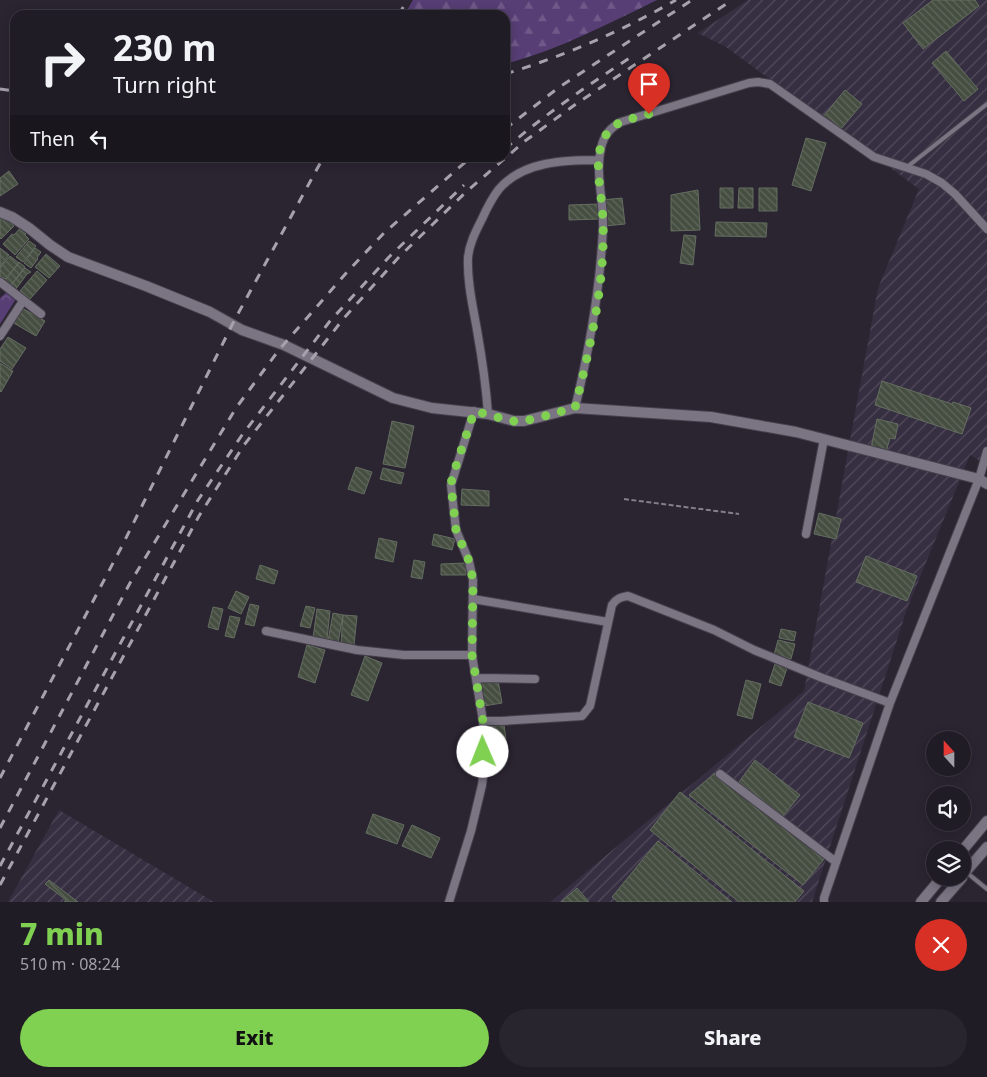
<!DOCTYPE html>
<meta charset="utf-8">
<style>
:root{--surface:#201c26;--page:#28252e;--text:#f1f3f6;--muted:#a2a1a7;--line:#3d3a43;--accent:#80d051}
body{margin:0;font-family:"Noto Sans",sans-serif;background:var(--page);color:var(--text);height:100vh;display:flex;flex-direction:column;font-size:19px;white-space:nowrap}
*{box-sizing:border-box;margin:0}
p{font-size:16px;color:var(--muted)}
.icon{flex:none;width:28px;height:28px;fill:none;stroke:currentColor;stroke-width:2;stroke-linecap:round;stroke-linejoin:round}
.map{position:relative;height:902px;overflow:hidden}
.details{display:flex;flex-direction:column;background:var(--surface);flex:1}
.details>*{flex:none}
.banner{position:absolute;left:10px;top:10px;width:500px;height:152px;border-radius:15px;box-shadow:0 2px 12px #0003,0 0 0 1px var(--line);background:#201c26;color:var(--text);overflow:hidden}
.needle{width:32px;rotate:339deg}
.fabs{position:absolute;left:926px;top:731px;display:grid;gap:10px}
.fabs a{display:grid;place-items:center;width:45px;height:45px;border-radius:50%;background:var(--surface);box-shadow:0 2px 12px #0003,0 0 0 1px var(--line);font-size:25px}
.pin{position:absolute;display:grid;place-items:center;width:42px;height:42px;color:#fff;margin:-51px -21px;border-radius:50% 50% 50% 0;rotate:-45deg;box-shadow:0 0 5px #0007}
.pin .icon{rotate:45deg}
.me{position:absolute;width:55px;margin:-28px;rotate:359deg;stroke-linejoin:round;filter:drop-shadow(0 0 4px #0008)}
.turn{display:flex;align-items:center;gap:18px;height:105px;padding:0 20px;font-size:22px}
.turn .icon{width:65px;height:65px;stroke-width:2.5}
.turn b{display:block;font-size:35px;line-height:42px}
.then{display:flex;align-items:center;height:48px;padding:0 20px;background:#0003;gap:10px;font-size:19px}
.round{display:grid;place-items:center;flex:none;width:52px;height:52px;border-radius:26px;background:var(--page)}
.headline{display:flex;align-items:center;justify-content:space-between;height:85px;padding:0 20px}
h1{font-size:30px;font-weight:800;line-height:38px;color:var(--accent)}
.button{display:flex;gap:10px;margin-top:auto;padding:10px 20px}
.button a{flex:1;height:58px;border-radius:30px;background:var(--accent);color:#111;font-size:20px;font-weight:800;line-height:58px;text-align:center}
.button a+a{background:var(--page);color:var(--text)}
.map>svg:first-child{display:block}
.industrial{fill:url(#industrial-furrows)}
.forest{fill:url(#forest-firs)}
.park{fill:url(#park-crowns)}
.building{fill:url(#building-back-hatch);stroke:#646e60}
.lines{fill:none;stroke-linecap:round;stroke-linejoin:round}
.service-casing{stroke:#45404b;stroke-width:6}
.minor-casing{stroke:#45404b;stroke-width:10}
.tertiary-casing{stroke:#45404b;stroke-width:12}
.path{stroke:#847f8a;stroke-width:2;stroke-dasharray:5 2.5;stroke-linecap:butt}
.service{stroke:#7a7483;stroke-width:4}
.minor{stroke:#7a7483;stroke-width:8}
.tertiary{stroke:#7a7483;stroke-width:10}
.rail{stroke:#a6a2ac;stroke-width:3;stroke-dasharray:9 9;stroke-linecap:butt}
.route{stroke:#80d051;stroke-width:9;stroke-dasharray:0 16.2}
</style>
<div class="map">
<svg width="987" height="902" viewBox="0 0 987 902">
<defs>
<pattern id="industrial-furrows" width="10" height="10" patternUnits="userSpaceOnUse" patternTransform="scale(1.25)"><rect width="10" height="10" fill="#362e41"/><path d="M-1 1l2-2M0 10L10 0M9 11l2-2" fill="none" stroke="#534c5c"/></pattern>
<pattern id="forest-firs" width="22" height="20" patternUnits="userSpaceOnUse" patternTransform="scale(1.25)"><rect width="22" height="20" fill="#573e75"/><path d="M5 1l3.5 6h-7zM16 11l3.5 6h-7z" fill="#6f5989"/></pattern>
<pattern id="park-crowns" width="20" height="18" patternUnits="userSpaceOnUse" patternTransform="scale(1.25)"><rect width="20" height="18" fill="#573e75"/><path d="M2 6a3 3 0 1 1 6 0M12 15a3 3 0 1 1 6 0" fill="none" stroke="#6f5989"/></pattern>
<pattern id="building-back-hatch" width="6" height="6" patternUnits="userSpaceOnUse" patternTransform="scale(1.25)"><rect width="6" height="6" fill="#454e41"/><path d="M-1 5l2 2M0 0l6 6M5-1l2 2" fill="none" stroke="#60675c"/></pattern>
</defs>
<rect width="100%" height="100%" fill="#2b2532"/>
<path class="industrial" d="M748,0H987V465L970,455L907,609L812,902H550L804,691L878,288L919,189L726,47L698,33Z
M59,810L214,902H8Z"/>
<path class="forest" d="M413,0H657C608,24 558,50 505,64V15H404Z"/>
<path class="park" d="M7,292L16,299L0,324V298Z"/>
<path class="building" d="M933,0H975L979,6L923,49L903,23Z
M946,51L978,89L964,101L932,63Z
M845,90L862,104L840,130L823,117Z
M806,138L826,143L811,191L792,185Z
M9,171L18,184L0,196V178Z
M720,188H733V208H720Z
M739,188H753V208H738Z
M759,188H777V211H759Z
M698,190L700,230L671,231V195Z
M622,198L625,224L605,226L602,200Z
M598,204L599,219L569,220V205Z
M3,216L14,226L1,239L0,238V219Z
M716,222L767,223L766,237L715,236Z
M21,227L26,232L25,235L29,239L15,255L3,244L12,234L14,235Z
M684,235L696,236L693,265L680,263Z
M29,241L36,246L23,262L16,257Z
M0,248L9,255L0,267Z
M35,248L41,252L37,258L38,259L31,268L24,263Z
M46,254L60,266L49,278L35,267Z
M10,256L19,263L5,279L0,276V268Z
M19,262L25,267L11,285L5,281Z
M25,268L31,272L27,274L16,289L11,285Z
M37,271L47,280L30,299L20,291Z
M20,307L45,321L36,336L12,322Z
M8,337L26,348L12,369L0,361V349Z
M0,363L13,371L1,392L0,391Z
M882,381L952,404L953,402L971,408L962,434L875,405Z
M877,419L898,424L895,439L890,438L886,452L871,448Z
M392,421L414,426L405,468L383,464Z
M356,467L372,472L364,494L348,489Z
M383,468L404,473L401,484L380,479Z
M462,489L489,491V506L461,505Z
M819,513L841,519L836,539L814,534Z
M434,534L455,539L452,550L432,545Z
M379,538L397,542L393,562L375,558Z
M866,556L917,576L907,601L856,582Z
M414,560L425,562L422,579L411,577Z
M466,563V575H441V564Z
M260,565L278,571L274,584L256,579Z
M236,591L249,597L241,614L228,608Z
M250,604L259,606L254,626L245,624Z
M306,606L315,608L310,628L300,626Z
M213,607L223,609L218,630L208,627Z
M317,609L330,611L327,639L313,638Z
M333,613L343,615L338,643L328,641Z
M343,615L357,616L354,645L341,644Z
M230,616L240,618L234,638L225,636Z
M781,629L796,632L794,641L779,638Z
M778,640L795,644L791,659L774,655Z
M307,645L325,650L315,683L298,677Z
M365,656L382,663L368,701L351,695Z
M775,664L787,668L781,686L769,682Z
M498,680L502,703L484,706L480,683Z
M746,680L761,684L752,719L737,715Z
M808,702L863,723L849,758L794,737Z
M504,725L506,739L486,741L485,727Z
M755,760L800,795L783,816L739,782Z
M715,773L824,859L803,885L689,795Z
M680,792L804,891L795,902H739L650,830Z
M373,814L404,825L397,844L366,833Z
M412,825L440,838L431,858L402,846Z
M658,841L732,902H618L612,897Z
M49,880L78,902H64L66,900L45,884Z
M577,888L589,902H561Z"/>
<g class="lines">
<g class="service-casing">
<path id="service" d="M907,167L987,104
M966,872L987,889"/>
</g>
<g class="minor-casing">
<path id="minor" d="M0,282L41,314
M0,336L23,301
M575,408C590,347 600,291 603,228C604,201 595,174 601,148C604,135 610,128 621,122L749,83L758,82L770,84L874,157L926,174L942,183L955,194L987,229
M488,414C486,385 482,358 477,330C473,307 467,282 468,258C469,244 476,231 482,219C487,208 492,198 499,189C523,161 565,160 599,160
M806,534L824,439
M473,599L608,622
M266,631L357,650L404,655H472
M476,678L535,679
M483,721H501L582,716L590,706L612,605C617,598 621,597 628,596L714,630L754,650L820,677L890,703
M720,774L836,862
M449,902L471,831L482,785L484,768L483,721L472,655L473,580L469,561L456,530L451,485L474,411
M824,902V898L890,703L979,479L987,451"/>
</g>
<g class="tertiary-casing">
<path id="tertiary" d="M0,212L12,217L29,228L50,245L68,257L146,286L210,312L242,330L284,345L393,398L432,408L488,414L514,421H524L575,408L711,417L796,432L979,479L987,484
M962,851L987,821
M962,876L987,847
M921,902L941,878
M941,902L962,878"/>
</g>
<path class="path" d="M624,499L739,514"/>
<use href="#service" class="service"/>
<use href="#minor" class="minor"/>
<use href="#tertiary" class="tertiary"/>
<path class="rail" d="M399,15L407,0
M505,74C564,56 622,31 676,0
M0,89L15,91
M505,129L558,88L692,0
M505,149C545,114 590,84 634,55
M0,778L122,546L234,321L323,158
M0,828L130,583L236,408L278,351L348,271L384,233L470,158
M0,866L198,500L242,435L330,321L389,257L464,185
M0,885L199,516L244,445L344,318L400,256L466,192L525,141L576,104L732,0"/>
</g>
<g class="lines">
<path class="route" d="M483,752V721L472,655L473,580L469,561L456,530L451,485L452,478L474,412C488,413 500,419 513,421C528,423 559,411 575,408C591,343 608,273 602,206C600,184 593,155 606,135C614,120 634,119 649,114"/>
</g>
</svg>
<div class="fabs">
<a><svg class="needle" viewBox="-14 -14 28 28"><path d="M0-13l5 13h-10z" fill="#e53935"/><path d="M0 13l5-13h-10z" fill="#a2a1a7"/></svg></a>
<a><svg class="icon" aria-label="sound" viewBox="0 0 24 24"><path d="M4 9h4l5-4v14l-5-4H4zM17 9q2 3 0 6"/></svg></a>
<a><svg class="icon" aria-label="layers" viewBox="0 0 24 24"><path d="M12 4l9 5-9 5-9-5zM3 14l9 5 9-5"/></svg></a>
</div>
<div class="pin" style="left:649px;top:114px;background:#d93025"><svg class="icon" aria-label="arrive" viewBox="0 0 24 24"><path d="M6 21V4h12l-3 4 3 4H6"/></svg></div>
<svg class="me" style="left:483px;top:752px" viewBox="-20 -20 40 40"><circle r="19" fill="#fff"/><path d="M0-13L10 11 0 6-10 11z" fill="#80d051"/></svg>
<div class="banner">
<div class="turn"><svg class="icon" aria-label="right" viewBox="0 0 24 24"><path d="M7 20v-9h11M14 6l5 5-5 5"/></svg><div><b>230 m</b>Turn right</div></div>
<div class="then">Then<svg class="icon" aria-label="left" viewBox="0 0 24 24"><path d="M17 20v-9H6M10 6l-5 5 5 5"/></svg></div>
</div>
</div>
<section class="details">
<div class="headline"><div><h1>7 min</h1><p>510 m · 08:24</p></div><a class="round" style="background:#d93025;color:#fff"><svg class="icon" aria-label="close" viewBox="0 0 24 24"><path d="M6 6l12 12M18 6L6 18"/></svg></a></div>
<div class="button"><a>Exit</a><a>Share</a></div>
</section>
